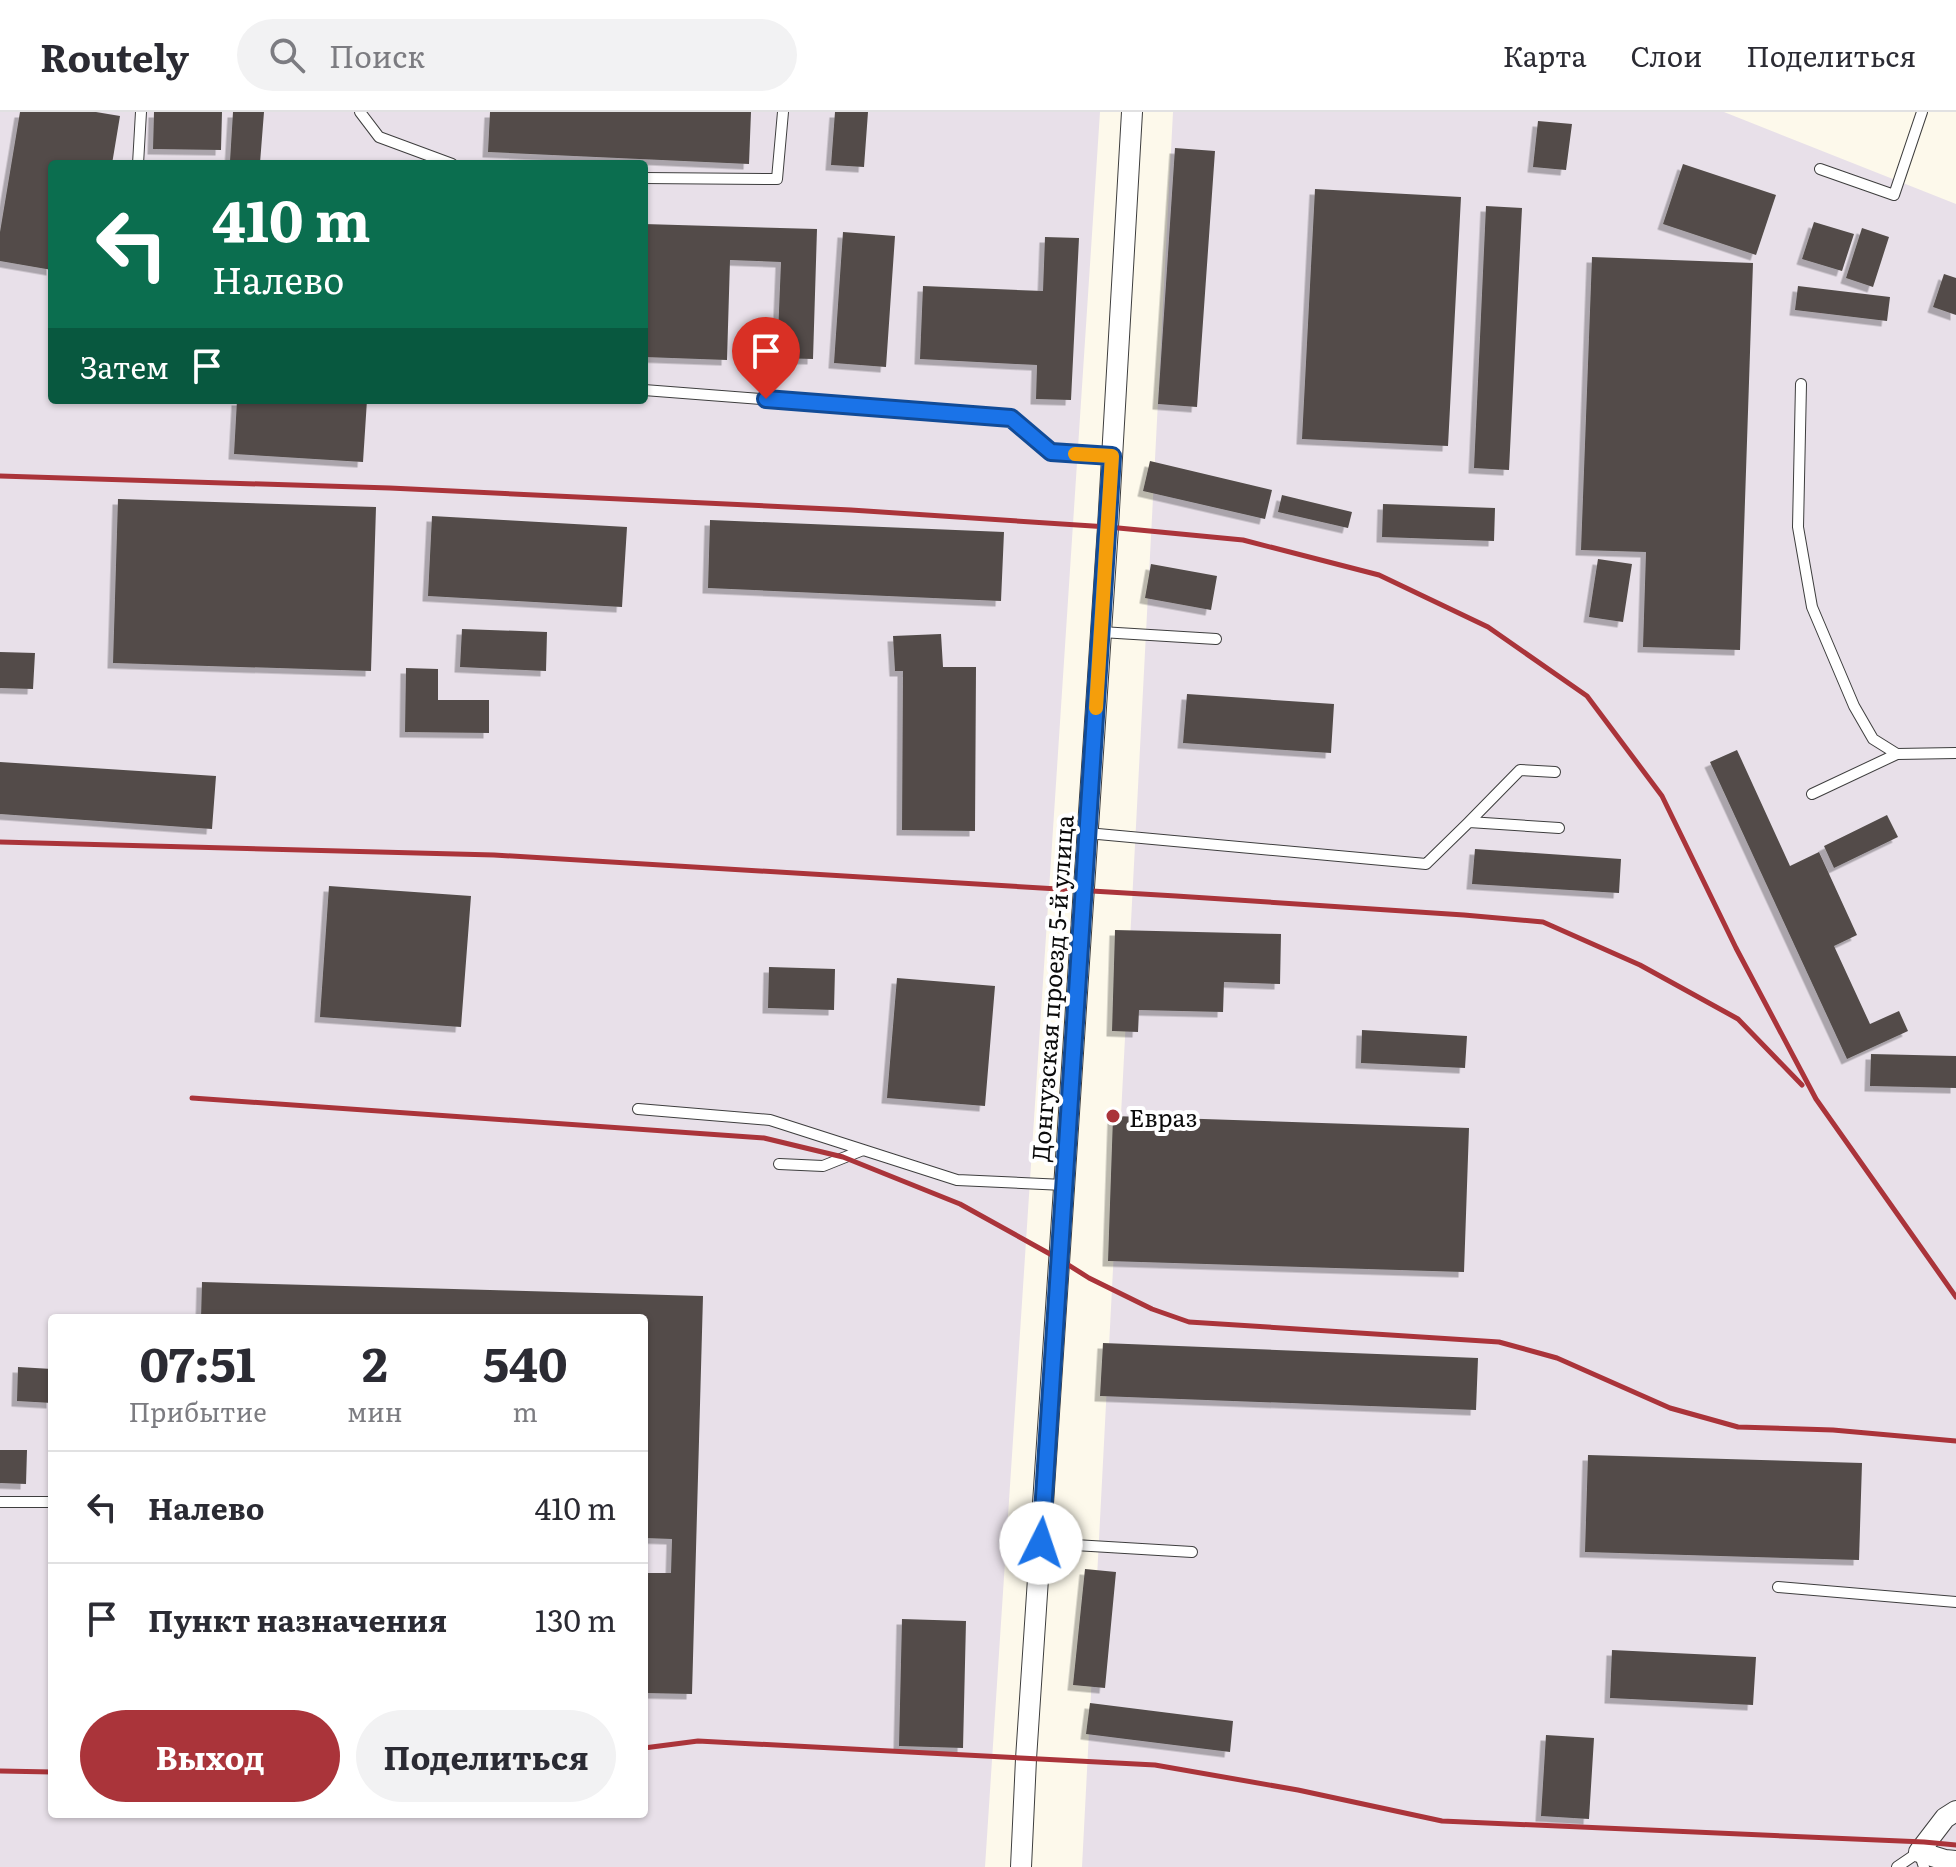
<!DOCTYPE html>
<html lang="ru">
<meta charset="utf-8">
<style>
:root{--surface:#fff;--page:#f2f2f3;--text:#2b2b33;--muted:#7c7c81;--line:#e1e1e2;--accent:#aa343a}
body{margin:0;font-family:Literata,serif;background:var(--page);color:var(--text);height:100vh;display:flex;flex-direction:column;font-size:30px;white-space:nowrap}
*{box-sizing:border-box;margin:0}
p{font-size:26px;color:var(--muted)}
.icon{flex:none;width:44px;height:44px;fill:none;stroke:currentColor;stroke-width:2;stroke-linecap:round;stroke-linejoin:round}
.map{position:relative;flex:1;overflow:hidden}
.panel{position:absolute;left:48px;top:1202px;width:600px;height:504px;display:flex;flex-direction:column;background:var(--surface);border-radius:8px;box-shadow:0 2px 6px #0004}
.panel>*{flex:none}
.top-card{position:absolute;left:48px;top:48px;width:600px;height:244px;border-radius:8px;box-shadow:0 2px 6px #0004;background:#0b6e4f;color:#fff;overflow:hidden}
.pin{position:absolute;display:grid;place-items:center;width:68px;height:68px;color:#fff;margin:-82px -34px;border-radius:50% 50% 50% 0;rotate:-45deg;box-shadow:0 0 8px #0007}
.pin .icon{rotate:45deg}
.me{position:absolute;width:88px;margin:-44px;rotate:4deg;stroke-linejoin:round;filter:drop-shadow(0 0 6px #0008)}
.turn{display:flex;align-items:center;gap:28px;height:168px;padding:0 32px;font-size:36px}
.turn .icon{width:104px;height:104px;stroke-width:2.5}
.turn b{display:block;font-size:56px;line-height:68px}
.then{display:flex;align-items:center;height:76px;padding:0 32px;background:#0003;gap:16px;font-size:30px}
.eta{display:flex;justify-content:space-evenly;align-items:center;height:136px;text-align:center}
.eta b{font-size:48px;font-weight:700;line-height:56px}
.action{display:flex;gap:16px;margin-top:auto;padding:16px 32px}
.action a{flex:1;height:92px;border-radius:48px;background:var(--accent);color:#fff;font-size:32px;font-weight:700;line-height:92px;text-align:center}
.action a+a{background:var(--page);color:var(--text)}
ul{padding:0;list-style:none}
li{display:flex;align-items:center;gap:24px;height:112px;padding:0 32px;border-top:2px solid var(--line)}
li div{flex:1}
li b{display:block;font-size:30px}
li em{font-style:normal}
header{display:flex;align-items:center;gap:48px;box-sizing:border-box;height:112px;padding:0 40px;background:var(--surface);border-bottom:2px solid var(--line)}
header strong{font-size:38px}
nav{display:flex;gap:44px;margin-inline-start:auto;font-size:28px}
.search{width:560px;height:72px;background:var(--page);display:flex;align-items:center;gap:20px;box-sizing:border-box;padding:0 28px;border-radius:44px;color:var(--muted);font-size:30px}
.map>svg:first-child{display:block}
.industrial{fill:#e8e0e9;fill-rule:evenodd}
.building{fill:#524c49;filter:url(#shadow)}
.lines{fill:none;stroke-linecap:round;stroke-linejoin:round}
.service-casing{stroke:#3e3e3e;stroke-width:12}
.minor-casing{stroke:#3e3e3e;stroke-width:22}
.service{stroke:#fff;stroke-width:10}
.minor{stroke:#fff;stroke-width:20}
.rail{stroke:#aa343a;stroke-width:5}
.route-casing{stroke:#114b97;stroke-width:20}
.route{stroke:#1a73e8;stroke-width:14}
.slow{stroke:#f59e0b;stroke-width:14}
.poi-dot{fill:#aa343a;stroke:#fff;stroke-width:3}
.labels{text-anchor:middle;dominant-baseline:central;stroke-width:8;stroke-linejoin:round;paint-order:stroke}
.street-label{font-size:24px;fill:#0b0b0b;stroke:#fff}
.poi-label{font-size:24px;fill:#0b0b0b;stroke:#fff;text-anchor:start}
</style>
<header>
<strong>Routely</strong>
<div class="search"><svg class="icon" aria-label="search" viewBox="0 0 24 24"><circle cx="10" cy="10" r="6"/><path d="M15 15l6 6"/></svg>Поиск</div>
<nav><a>Карта</a><a>Слои</a><a>Поделиться</a></nav>
</header>
<div class="map">
<svg width="1956" height="1755" viewBox="0 0 1956 1755">
<defs>
<filter id="shadow"><feDropShadow dx="-5.5" dy="5.5" stdDeviation="0" flood-color="#0004"/></filter>
</defs>
<rect width="100%" height="100%" fill="#fdf9eb"/>
<path class="industrial" d="M0,0H1100L985,1755H0ZM52,52H644V288H52ZM52,1206H644V1702H52Z
M1173,0H1724L1956,92V1755H1082Z"/>
<path class="building" d="M20,0H96L120,4L112,52H52V158L0,149V120Z
M154,0H222L221,38L153,37Z
M233,0H264L260,51L230,49Z
M490,0H751L749,52L488,40Z
M835,0H868L864,55L831,53Z
M1538,9L1572,12L1566,58L1533,55Z
M1175,36L1215,39L1197,295L1158,292Z
M1683,52L1776,83L1756,143L1663,112Z
M1315,77L1461,85L1448,334L1302,327Z
M1486,94L1522,96L1509,358L1474,356Z
M1814,110L1854,122L1842,159L1802,147Z
M644,112L817,117L813,247L777,246L781,150L730,148L727,248L644,245Z
M1862,116L1889,125L1873,175L1846,166Z
M843,120L895,124L886,255L834,251Z
M1045,125L1079,126L1071,288L1036,287L1037,253L920,247L923,174L1043,179Z
M1592,145L1753,151L1740,538L1643,535L1646,440L1581,438Z
M1944,162L1956,166V203L1933,195Z
M1798,174L1890,185L1887,209L1795,198Z
M237,288H367L363,350L234,342Z
M1150,349L1272,378L1265,407L1143,379Z
M1282,383L1352,400L1348,416L1278,400Z
M118,387L376,395L371,559L113,551Z
M1383,392L1495,396L1494,429L1382,425Z
M432,404L627,415L622,495L428,484Z
M710,408L1004,420L1001,489L708,476Z
M1598,447L1632,452L1623,510L1589,505Z
M1151,452L1217,464L1211,498L1145,486Z
M462,517L547,520L546,559L460,555Z
M941,522L943,555H976L975,719L902,718L903,559H895L893,524Z
M0,540L35,541L33,577L0,576Z
M406,556L438,557V588H489V621L405,620Z
M1187,582L1334,592L1331,641L1183,631Z
M1737,638L1790,754L1819,740L1857,823L1834,834L1870,912L1899,899L1908,919L1847,947L1710,650Z
M0,650L216,664L212,717L0,702Z
M1887,703L1898,725L1834,756L1824,734Z
M1475,737L1621,747L1619,781L1472,772Z
M329,774L471,784L461,915L320,905Z
M1115,818L1281,822L1280,872L1224,870L1223,900L1139,898L1138,920L1112,919Z
M769,855L835,857L834,898L768,896Z
M897,866L995,874L985,994L887,986Z
M1362,918L1467,924L1465,956L1361,951Z
M1871,942L1956,944V976L1870,974Z
M1113,1004L1469,1016L1464,1160L1108,1149Z
M202,1170L703,1184L692,1582L644,1581V1461H671L672,1427L644,1426V1206H201Z
M1103,1231L1478,1246L1476,1298L1100,1284Z
M18,1255L52,1257V1291L17,1289Z
M0,1338H27L26,1372L0,1371Z
M1588,1343L1862,1351L1859,1448L1585,1440Z
M1085,1457L1116,1460L1105,1576L1073,1573Z
M902,1507L966,1509L963,1636L899,1634Z
M1612,1538L1756,1545L1753,1593L1610,1586Z
M1090,1591L1233,1609L1230,1640L1086,1622Z
M1546,1623L1594,1626L1589,1707L1541,1704Z"/>
<g class="lines">
<g class="service-casing">
<path id="service" d="M360,0L379,25L452,52
M138,52L141,0
M1820,57L1894,83L1922,0
M644,66L777,67L783,0
M1801,272L1798,415L1812,495L1854,594L1873,627L1897,642
M644,278L1011,306L1051,340L1112,344
M1101,520L1216,527
M1812,682L1897,642L1956,641
M1469,710L1520,658L1555,660
M1087,721L1426,752L1469,710L1559,716
M638,997L770,1008L957,1068L1064,1073
M779,1052L823,1054L863,1038
M0,1390H52
M1041,1431L1192,1440
M1778,1475L1956,1490
M1897,1755L1919,1740L1924,1755"/>
</g>
<g class="minor-casing">
<path id="minor" d="M1956,1699L1945,1706L1919,1740L1945,1748L1956,1749
M1021,1755L1026,1647L1108,415L1132,0"/>
</g>
<use href="#service" class="service"/>
<use href="#minor" class="minor"/>
<path class="rail" d="M0,364L390,376L851,398L1108,415L1243,428L1379,463L1488,515L1587,584L1662,684L1736,836L1816,987L1956,1185
M0,730L494,743L1176,784L1464,803L1543,810L1640,853L1738,907L1802,973
M192,986L764,1026L843,1045L960,1092L1059,1147L1089,1166L1152,1197L1189,1210L1499,1230L1557,1246L1670,1296L1738,1315L1833,1318L1956,1329
M644,1636L698,1629L1155,1653L1298,1678L1442,1709L1924,1730L1956,1733
M0,1659L52,1660"/>
</g>
<g class="lines">
<g class="route-casing">
<path id="route" d="M766,287L1011,306L1051,340L1112,344L1041,1431"/>
</g>
<use href="#route" class="route"/>
<path class="slow" d="M1075,342L1112,344L1096,596"/>
</g>
<circle class="poi-dot" cx="1113" cy="1004" r="8"/>
<g class="labels">
<g class="street-label">
<text transform="translate(1051 876) rotate(-86)">Донгузская проезд 5-й улица</text>
</g>
<g class="poi-label">
<text x="1129" y="1004">Евраз</text>
</g>
</g>
</svg>
<div class="pin" style="left:766px;top:287px;background:#d93025"><svg class="icon" aria-label="arrive" viewBox="0 0 24 24"><path d="M6 21V4h12l-3 4 3 4H6"/></svg></div>
<svg class="me" style="left:1041px;top:1431px" viewBox="-20 -20 40 40"><circle r="19" fill="#fff"/><path d="M0-13L10 11 0 6-10 11z" fill="#1a73e8"/></svg>
<div class="top-card">
<div class="turn"><svg class="icon" aria-label="left" viewBox="0 0 24 24"><path d="M17 20v-9H6M10 6l-5 5 5 5"/></svg><div><b>410 m</b>Налево</div></div>
<div class="then">Затем<svg class="icon" aria-label="arrive" viewBox="0 0 24 24"><path d="M6 21V4h12l-3 4 3 4H6"/></svg></div>
</div>
<section class="panel">
<div class="eta">
<div><b>07:51</b><p>Прибытие</p></div>
<div><b>2</b><p>мин</p></div>
<div><b>540</b><p>m</p></div>
</div>
<ul>
<li><svg class="icon" aria-label="left" viewBox="0 0 24 24"><path d="M17 20v-9H6M10 6l-5 5 5 5"/></svg><div><b>Налево</b></div><em>410 m</em></li>
<li><svg class="icon" aria-label="arrive" viewBox="0 0 24 24"><path d="M6 21V4h12l-3 4 3 4H6"/></svg><div><b>Пункт назначения</b></div><em>130 m</em></li>
</ul>
<div class="action"><a>Выход</a><a>Поделиться</a></div>
</section>
</div>
